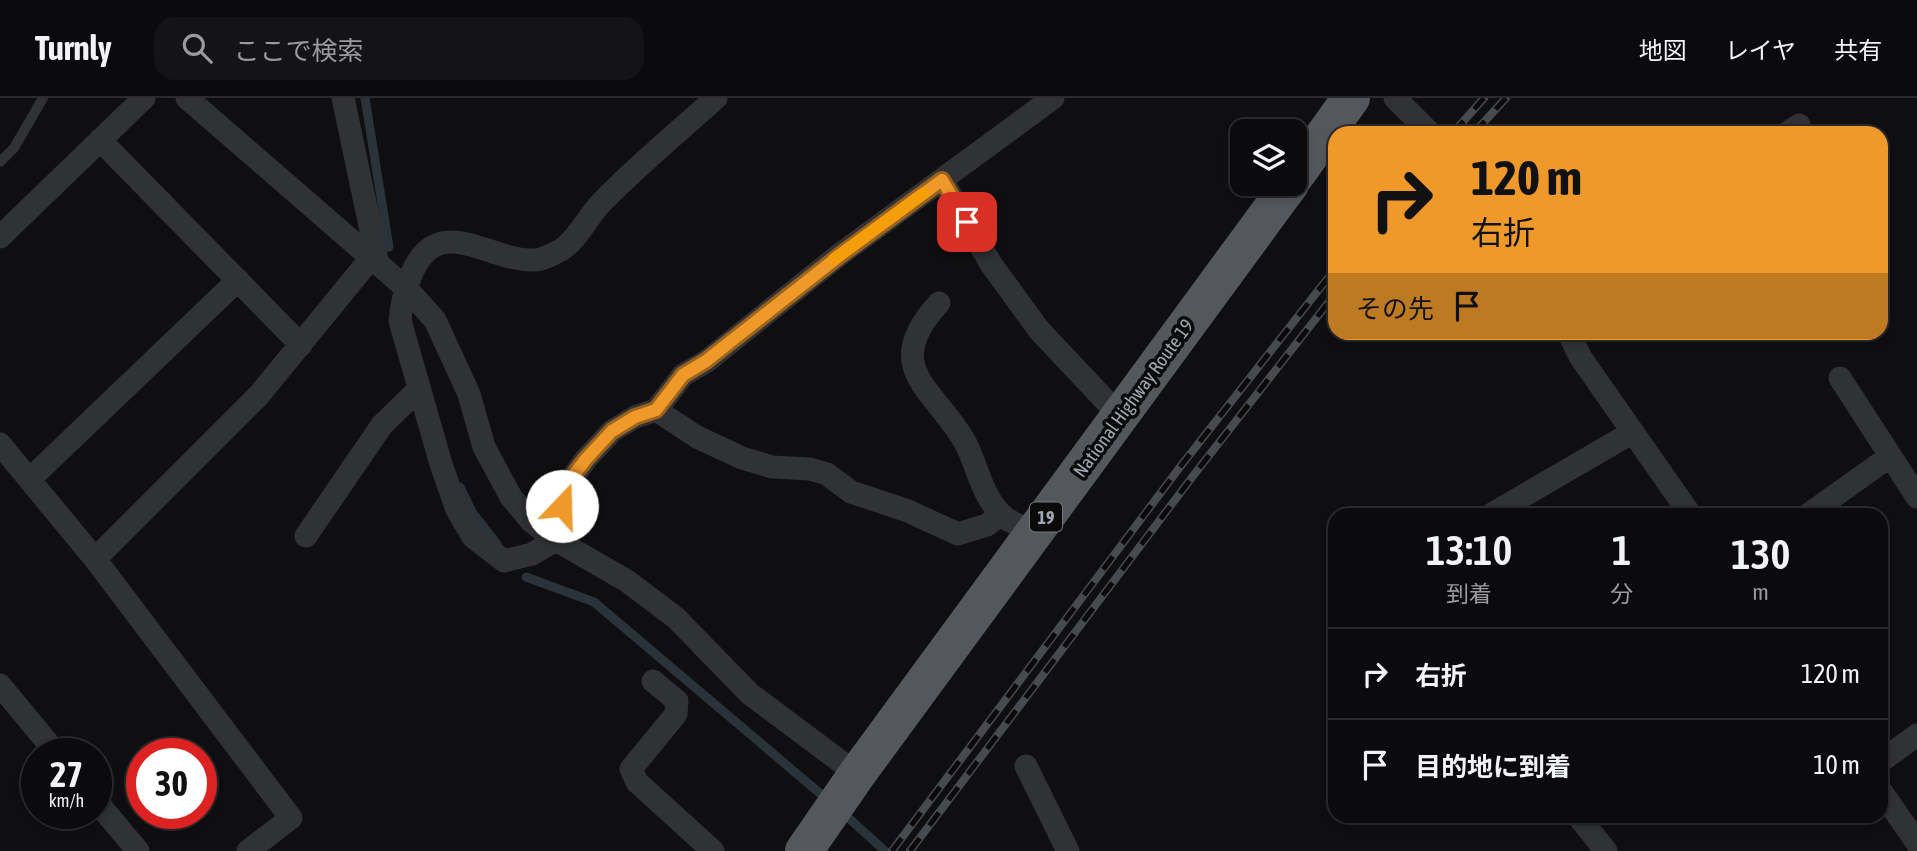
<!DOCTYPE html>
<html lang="ja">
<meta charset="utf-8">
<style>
:root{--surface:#0b0b0d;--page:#141416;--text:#f1f3f6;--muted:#9a9b9d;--line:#2b2b2e}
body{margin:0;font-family:"Asap Condensed","Noto Sans JP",sans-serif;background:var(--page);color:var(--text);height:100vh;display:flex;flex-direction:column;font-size:26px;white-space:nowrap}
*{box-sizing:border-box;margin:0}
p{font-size:23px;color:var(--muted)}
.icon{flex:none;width:38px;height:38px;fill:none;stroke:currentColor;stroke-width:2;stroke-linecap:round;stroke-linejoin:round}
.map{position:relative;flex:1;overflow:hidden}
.side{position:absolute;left:1328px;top:410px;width:560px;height:315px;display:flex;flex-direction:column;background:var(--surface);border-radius:21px;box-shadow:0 4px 10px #0003,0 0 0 2px var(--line)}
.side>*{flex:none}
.banner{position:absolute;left:1328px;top:28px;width:560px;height:214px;border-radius:21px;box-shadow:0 4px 10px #0003,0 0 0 2px var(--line);background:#ee992a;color:#111;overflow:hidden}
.tools{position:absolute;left:1230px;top:21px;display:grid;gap:14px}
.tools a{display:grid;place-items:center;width:77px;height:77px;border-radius:14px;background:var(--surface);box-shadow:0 4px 10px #0003,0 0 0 2px var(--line);font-size:35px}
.speed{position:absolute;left:21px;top:640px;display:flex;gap:14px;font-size:35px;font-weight:700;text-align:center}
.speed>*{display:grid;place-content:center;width:91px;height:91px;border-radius:50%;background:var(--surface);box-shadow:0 4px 10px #0003,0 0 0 2px var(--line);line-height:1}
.speed small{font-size:18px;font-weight:400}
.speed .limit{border:10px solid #d22;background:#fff;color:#111}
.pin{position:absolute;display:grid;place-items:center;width:60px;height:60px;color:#fff;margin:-30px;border-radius:14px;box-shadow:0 4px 10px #0006}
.me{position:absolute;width:77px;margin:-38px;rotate:21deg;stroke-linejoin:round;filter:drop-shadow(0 0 5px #0008)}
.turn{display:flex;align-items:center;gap:24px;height:147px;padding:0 28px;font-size:32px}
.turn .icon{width:91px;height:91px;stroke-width:2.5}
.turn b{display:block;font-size:49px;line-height:60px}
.then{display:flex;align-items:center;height:66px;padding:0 28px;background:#0003;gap:14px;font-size:26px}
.eta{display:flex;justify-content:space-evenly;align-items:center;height:119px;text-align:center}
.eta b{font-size:42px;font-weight:600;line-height:49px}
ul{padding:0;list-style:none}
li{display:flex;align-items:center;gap:21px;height:91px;padding:0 28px;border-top:2px solid var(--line)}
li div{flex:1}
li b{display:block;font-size:26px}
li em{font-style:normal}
header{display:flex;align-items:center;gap:42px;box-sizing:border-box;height:98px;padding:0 35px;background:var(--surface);border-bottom:2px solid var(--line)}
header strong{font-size:33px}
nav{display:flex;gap:38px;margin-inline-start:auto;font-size:24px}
.search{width:490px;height:63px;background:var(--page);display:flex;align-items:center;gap:18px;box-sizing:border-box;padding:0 24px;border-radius:21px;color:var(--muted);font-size:26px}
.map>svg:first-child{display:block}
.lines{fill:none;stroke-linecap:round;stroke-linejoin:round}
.stream{stroke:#293339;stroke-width:9}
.service{stroke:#303235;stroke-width:10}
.minor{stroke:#303235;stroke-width:23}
.trunk{stroke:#54585d;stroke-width:38}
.rail-casing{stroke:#474a4e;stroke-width:8}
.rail{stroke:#0a0a0b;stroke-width:5;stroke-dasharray:16;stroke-linecap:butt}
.route-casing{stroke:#9b631b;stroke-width:18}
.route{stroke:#ee992a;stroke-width:12}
.slow{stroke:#f59e0b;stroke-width:12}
.labels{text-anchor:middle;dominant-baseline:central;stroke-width:7;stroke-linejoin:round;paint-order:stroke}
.shield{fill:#0a0a0b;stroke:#73787f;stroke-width:2}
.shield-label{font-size:18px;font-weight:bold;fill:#a0a7b1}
.street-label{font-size:19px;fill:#a0a7b1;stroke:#0a0a0b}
</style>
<header>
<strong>Turnly</strong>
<div class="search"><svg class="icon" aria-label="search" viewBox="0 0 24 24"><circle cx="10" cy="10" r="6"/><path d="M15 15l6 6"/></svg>ここで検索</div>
<nav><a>地図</a><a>レイヤ</a><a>共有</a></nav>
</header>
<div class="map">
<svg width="1917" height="753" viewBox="0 0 1917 753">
<rect width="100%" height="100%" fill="#0f0f11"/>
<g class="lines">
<path class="stream" d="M365,0L389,149
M460,389L472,414L497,446
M526,479L594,504L829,703
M842,714L885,753"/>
<path class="service" d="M1339,25L1358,35
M0,64L14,50L43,0"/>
<path class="minor" d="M187,0L406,190L435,222L469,296L484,349L511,399L531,423L556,442L627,483L676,520L750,596L857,676
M343,0L378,166
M716,0C678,34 638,67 602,104C588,118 578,141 561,152C553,156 545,161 536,162C490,165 438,111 411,177C405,192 401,206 400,223L441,366L457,412L473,439L504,463L532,456L556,442L562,408L571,382L586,361L612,333L635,319L656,312L683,277L707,263L839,157L1053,0
M1395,0L1430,35
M1787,35L1799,27
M100,42L301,247
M942,82L991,166L1039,232L1120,318
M0,139L144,0
M939,205C878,271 937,292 966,346C978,370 982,398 1002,417C1010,425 1025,430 1035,435
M1568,234L1581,260L1690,416
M1840,280L1917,399
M656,312L697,339L742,360L772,369L810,371L827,376L851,394L908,413L958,436L987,427L1001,416
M0,346L95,461L291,720L248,753
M30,381L238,182
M1492,416L1633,334
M1809,416L1889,359
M306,438L382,327L419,291
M95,461L259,297L371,160
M653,583L677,603L676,616L631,671L637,684L713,753
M0,587L57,656
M1881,663L1917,637
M1026,668L1068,753
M1881,693L1917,745
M96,703L138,753
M1578,718L1606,753"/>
<path class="trunk" d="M1295,78L1351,0
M804,753L857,676L1290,86"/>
<g class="rail-casing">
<path id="rail" d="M1453,35L1484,0
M1474,35L1506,0
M892,753L1180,369L1335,171
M910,753L1193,378L1335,196"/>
</g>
<use href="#rail" class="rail"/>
</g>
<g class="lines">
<g class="route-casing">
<path id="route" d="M562,408L570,382L586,361L612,333L635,319L656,312L683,277L706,263L839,158L942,82L967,124"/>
</g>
<use href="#route" class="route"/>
<path class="slow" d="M834,161L924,95"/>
</g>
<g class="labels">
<rect class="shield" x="1030" y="404.5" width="32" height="29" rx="5"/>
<g class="shield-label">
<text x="1046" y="419">19</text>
</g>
<g class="street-label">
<text transform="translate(1133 300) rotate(-54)">National Highway Route 19</text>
</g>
</g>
</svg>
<div class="tools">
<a><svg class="icon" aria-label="layers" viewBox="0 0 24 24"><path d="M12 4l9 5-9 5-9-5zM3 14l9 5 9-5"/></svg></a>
</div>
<div class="speed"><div>27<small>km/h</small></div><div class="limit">30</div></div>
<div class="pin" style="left:967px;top:124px;background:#d93025"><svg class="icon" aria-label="arrive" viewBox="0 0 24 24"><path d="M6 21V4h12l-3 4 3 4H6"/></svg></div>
<svg class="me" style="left:562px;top:408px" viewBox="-20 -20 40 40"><circle r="19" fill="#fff"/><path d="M0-13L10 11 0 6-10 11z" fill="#ee992a"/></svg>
<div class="banner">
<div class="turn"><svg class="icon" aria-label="right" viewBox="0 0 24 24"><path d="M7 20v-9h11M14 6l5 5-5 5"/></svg><div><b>120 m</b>右折</div></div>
<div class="then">その先<svg class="icon" aria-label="arrive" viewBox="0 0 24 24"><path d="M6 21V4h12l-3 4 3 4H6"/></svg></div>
</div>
<section class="side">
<div class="eta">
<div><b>13:10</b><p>到着</p></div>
<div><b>1</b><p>分</p></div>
<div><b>130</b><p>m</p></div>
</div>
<ul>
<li><svg class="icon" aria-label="right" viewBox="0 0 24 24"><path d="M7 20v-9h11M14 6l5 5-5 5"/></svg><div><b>右折</b></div><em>120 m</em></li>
<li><svg class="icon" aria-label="arrive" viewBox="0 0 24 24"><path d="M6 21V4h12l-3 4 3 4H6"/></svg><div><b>目的地に到着</b></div><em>10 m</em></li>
</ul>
</section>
</div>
